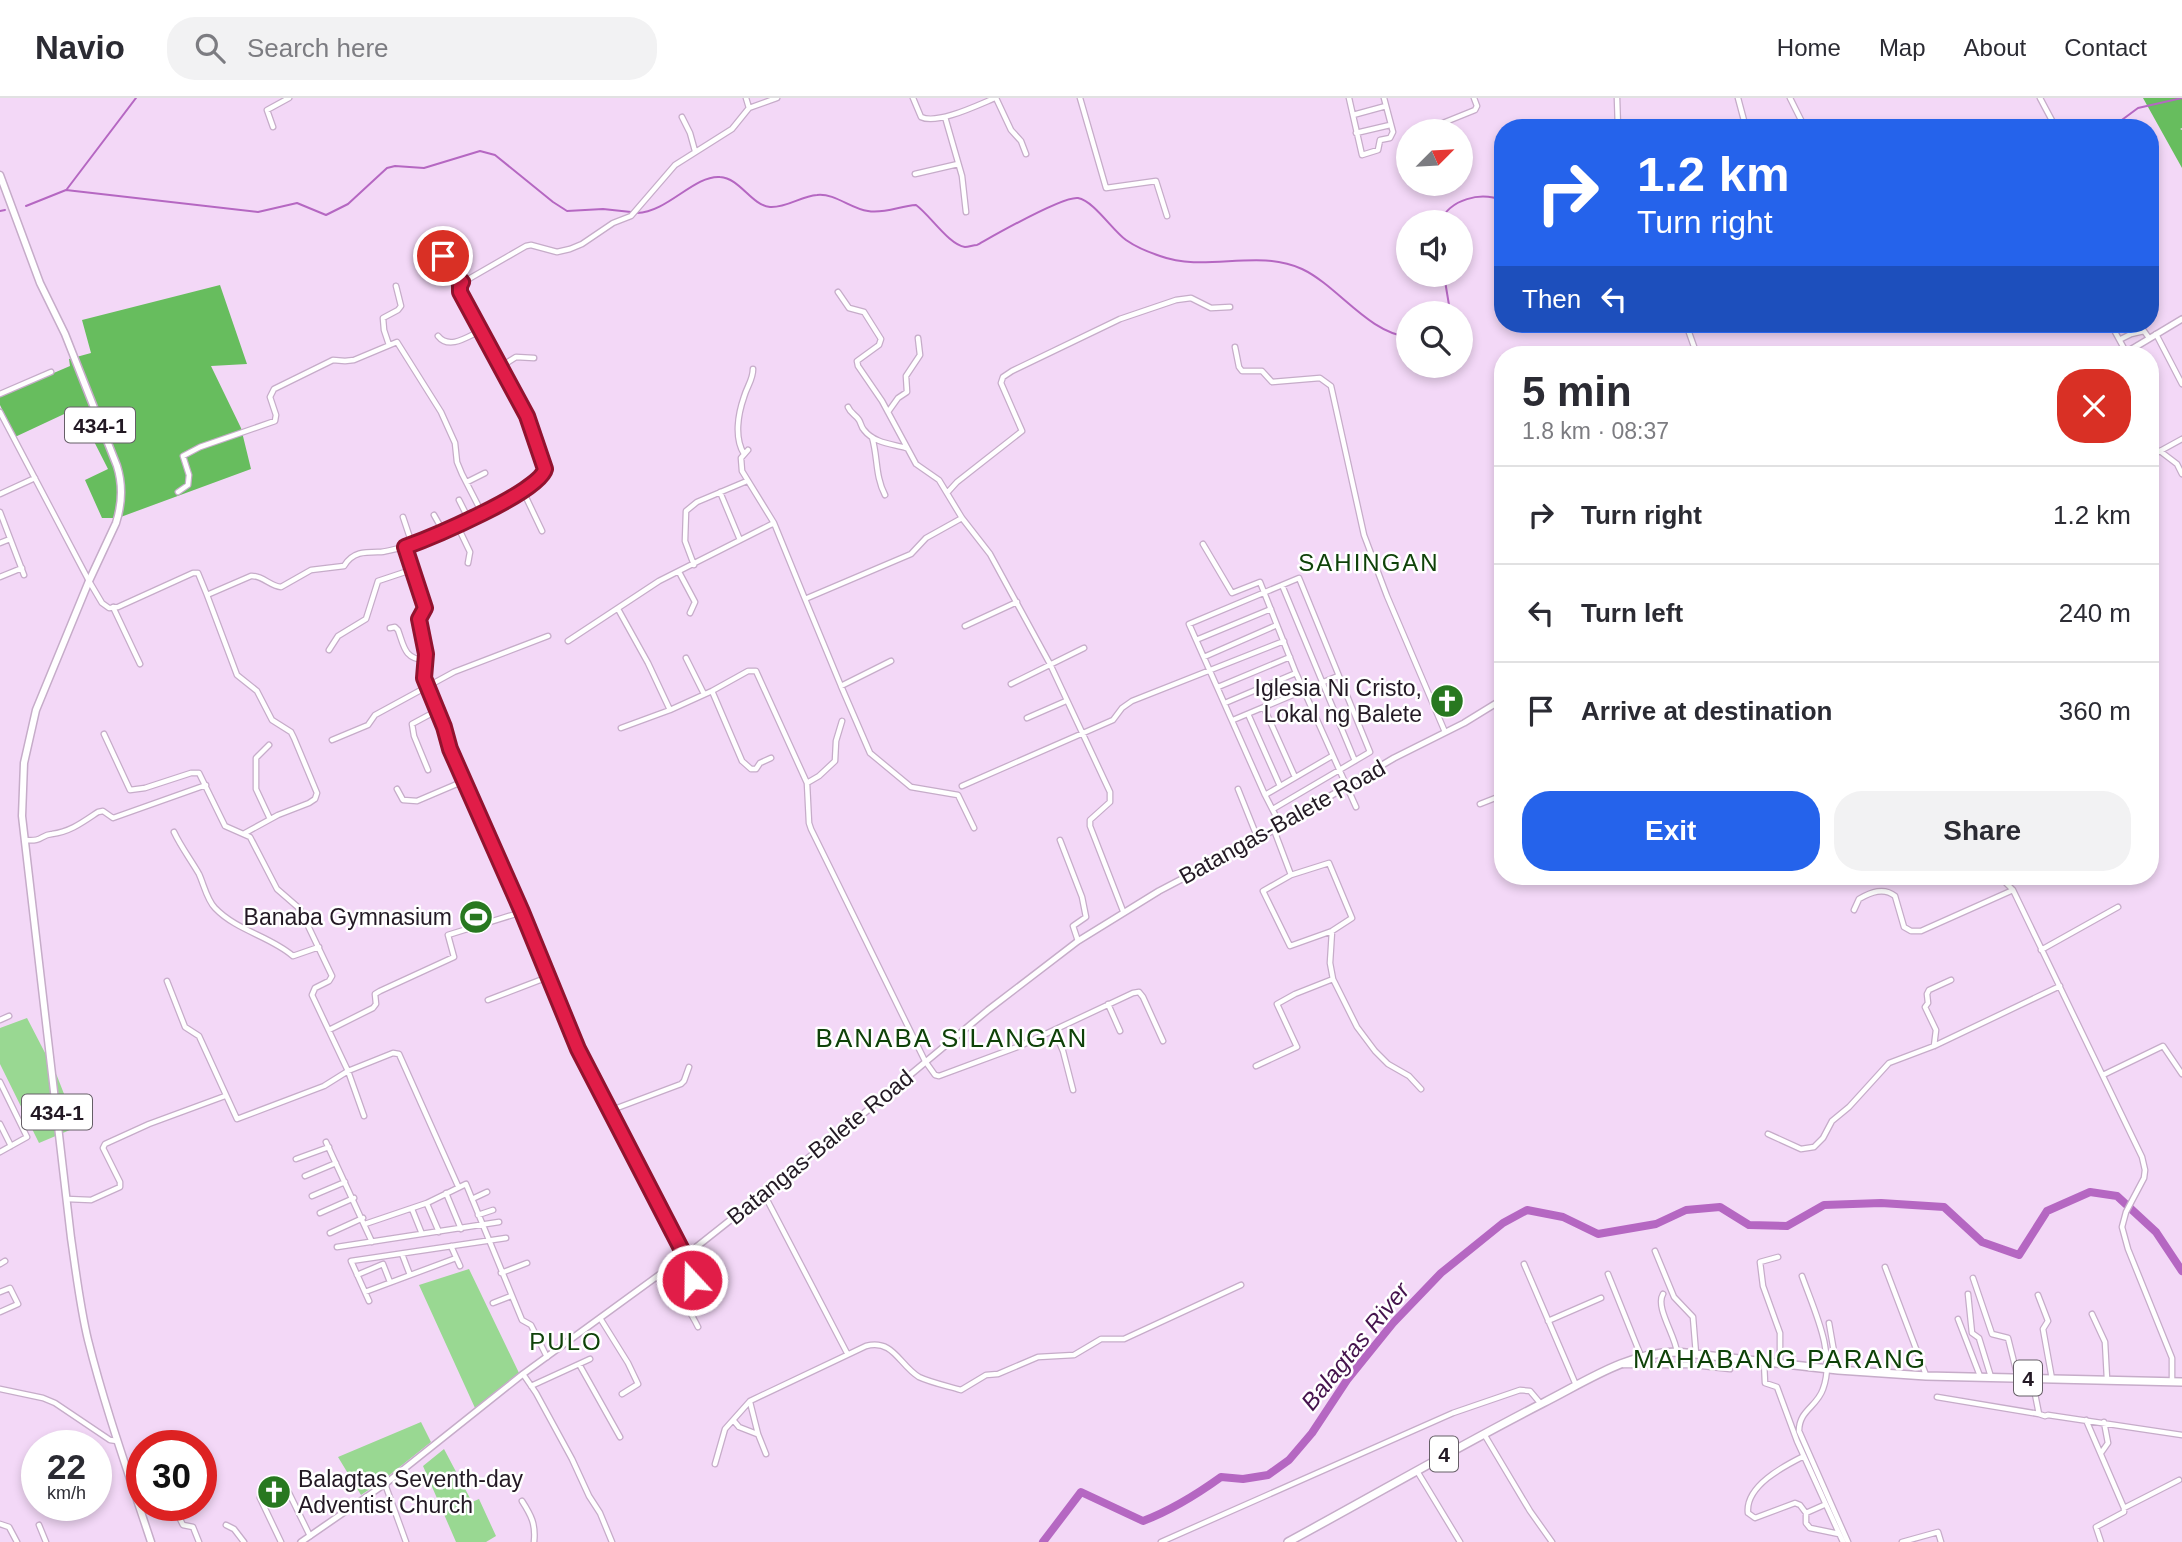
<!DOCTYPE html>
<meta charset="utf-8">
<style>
:root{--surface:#fff;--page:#f2f2f3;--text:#2b2b33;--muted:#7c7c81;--line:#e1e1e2;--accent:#2563eb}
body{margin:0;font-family:Arial,sans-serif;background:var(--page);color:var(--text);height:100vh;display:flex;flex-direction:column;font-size:26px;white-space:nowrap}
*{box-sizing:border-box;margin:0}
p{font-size:23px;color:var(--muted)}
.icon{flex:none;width:38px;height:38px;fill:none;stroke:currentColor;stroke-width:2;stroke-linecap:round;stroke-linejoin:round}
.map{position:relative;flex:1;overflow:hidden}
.drawer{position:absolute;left:1494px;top:248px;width:665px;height:539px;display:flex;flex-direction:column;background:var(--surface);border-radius:28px;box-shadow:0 4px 10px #0003}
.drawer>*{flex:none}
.top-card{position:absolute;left:1494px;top:21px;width:665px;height:214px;border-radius:28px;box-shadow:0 4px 10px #0003;background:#2563eb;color:#fff;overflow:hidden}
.needle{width:46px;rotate:66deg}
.controls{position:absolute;left:1396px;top:21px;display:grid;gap:14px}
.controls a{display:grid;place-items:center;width:77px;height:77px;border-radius:50%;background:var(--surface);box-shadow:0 4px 10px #0003;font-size:35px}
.speed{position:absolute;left:21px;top:1332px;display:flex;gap:14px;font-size:35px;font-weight:700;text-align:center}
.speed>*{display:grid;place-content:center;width:91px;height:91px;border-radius:50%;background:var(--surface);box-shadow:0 4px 10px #0003;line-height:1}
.speed small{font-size:18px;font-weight:400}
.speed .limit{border:10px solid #d22;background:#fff;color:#111}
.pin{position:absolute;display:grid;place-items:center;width:60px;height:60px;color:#fff;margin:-30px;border:4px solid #fff;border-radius:50%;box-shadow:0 2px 7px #0007}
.me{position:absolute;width:77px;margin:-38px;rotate:339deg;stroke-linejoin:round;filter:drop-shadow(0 0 5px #0008)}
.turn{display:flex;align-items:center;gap:24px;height:147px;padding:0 28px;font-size:32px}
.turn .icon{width:91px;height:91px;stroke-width:2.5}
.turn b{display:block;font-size:49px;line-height:60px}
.then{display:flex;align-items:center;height:66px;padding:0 28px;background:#0003;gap:14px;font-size:26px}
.round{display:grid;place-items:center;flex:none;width:74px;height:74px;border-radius:28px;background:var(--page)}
.summary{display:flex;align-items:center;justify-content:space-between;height:119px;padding:0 28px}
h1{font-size:42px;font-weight:600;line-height:52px}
.cta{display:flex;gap:14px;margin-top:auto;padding:14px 28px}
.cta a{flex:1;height:80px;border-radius:28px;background:var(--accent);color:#fff;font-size:28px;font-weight:600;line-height:80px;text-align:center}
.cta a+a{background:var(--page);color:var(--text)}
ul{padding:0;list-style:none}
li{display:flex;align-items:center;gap:21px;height:98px;padding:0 28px;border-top:2px solid var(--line)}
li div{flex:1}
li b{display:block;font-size:26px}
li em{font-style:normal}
header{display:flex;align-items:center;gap:42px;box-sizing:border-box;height:98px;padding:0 35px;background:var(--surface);border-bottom:2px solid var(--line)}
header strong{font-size:33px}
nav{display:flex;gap:38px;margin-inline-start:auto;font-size:24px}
.search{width:490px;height:63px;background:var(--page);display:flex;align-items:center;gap:18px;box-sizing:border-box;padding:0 24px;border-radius:28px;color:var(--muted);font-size:26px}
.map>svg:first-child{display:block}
.green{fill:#99d892}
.forest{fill:#67bd5e}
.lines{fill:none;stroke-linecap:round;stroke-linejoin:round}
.stream{stroke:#b567c2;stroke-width:2}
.river{stroke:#b567c2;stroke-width:8}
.minor-casing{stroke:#c6acc9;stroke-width:7}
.secondary-casing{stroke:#c6acc9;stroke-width:8}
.primary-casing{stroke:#c6acc9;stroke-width:9}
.trunk-casing{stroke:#c6acc9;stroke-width:10}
.minor{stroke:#fff;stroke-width:4.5}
.secondary{stroke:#fff;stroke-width:5}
.primary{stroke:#fff;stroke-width:6}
.trunk{stroke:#fff;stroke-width:7}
.route-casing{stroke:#92132f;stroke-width:18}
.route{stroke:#e11d48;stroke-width:12}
.labels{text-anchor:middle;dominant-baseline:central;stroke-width:5;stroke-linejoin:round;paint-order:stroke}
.shield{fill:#fff;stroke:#655e66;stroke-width:2}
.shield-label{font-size:21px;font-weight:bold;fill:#231924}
.poi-label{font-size:23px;fill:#231924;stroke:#fff;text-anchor:end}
.street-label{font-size:23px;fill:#231924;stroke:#fff}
.neighbourhood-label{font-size:24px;letter-spacing:2px;fill:#0f4209;stroke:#fff}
.water-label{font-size:24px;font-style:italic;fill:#45134d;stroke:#fff}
.quarter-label{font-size:26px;letter-spacing:2px;fill:#0f4209;stroke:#fff}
</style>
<header>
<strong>Navio</strong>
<div class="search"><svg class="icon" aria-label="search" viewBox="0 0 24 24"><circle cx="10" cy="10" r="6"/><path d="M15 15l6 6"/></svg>Search here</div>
<nav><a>Home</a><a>Map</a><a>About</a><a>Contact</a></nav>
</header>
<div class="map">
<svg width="2182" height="1444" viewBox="0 0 2182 1444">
<rect width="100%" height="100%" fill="#f3d8f7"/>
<path class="green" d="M27,920L57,978L77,1029L39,1045L0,966V930Z
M469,1171L519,1275L475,1310L419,1187Z
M421,1324L431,1344L382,1383L361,1397L338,1359Z
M444,1351L472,1404L479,1401L496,1438L486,1444H456L423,1368Z"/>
<path class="forest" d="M2143,0H2182V30L2180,31L2182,32V70Z
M220,187L247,266L211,268L241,330L251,371L118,420H102L85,382L108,371L77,310L15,339L0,307V298L70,268L69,261L91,255L82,222Z"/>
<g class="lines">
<path class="stream" d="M2111,30L2138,10L2182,0
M67,91L136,0
M26,108L66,92L258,114L297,105L326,117L348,106L387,70L395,68L424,70L480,53L495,57L553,104L567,113L603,111L631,114
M0,113L5,112
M637,115C668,114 694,77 720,79C740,80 751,107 770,109C787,110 801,98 817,97C835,95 851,111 868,113C884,116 900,108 916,107C930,117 949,147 965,149C969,149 973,147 977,147C995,137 1062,98 1078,100C1094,103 1112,132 1126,142C1136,149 1148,154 1160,158C1206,175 1257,150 1302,171C1338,188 1368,235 1409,239
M1440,124C1450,101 1481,93 1503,103
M1444,177L1449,207L1448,215"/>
<path class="river" d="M1043,1444L1081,1394L1143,1423C1172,1412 1196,1397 1221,1379L1243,1381L1268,1377L1289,1362L1312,1335L1347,1282L1393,1225L1441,1175L1503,1125L1527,1112L1563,1119L1598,1136L1656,1126L1686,1112L1720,1109L1749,1127L1787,1128L1824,1107L1881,1105L1944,1109L1982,1144L2019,1157L2047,1113L2090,1094L2117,1098L2156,1134L2182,1173"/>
<g class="minor-casing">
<path id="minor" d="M746,0L749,10
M913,0L921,19C937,27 978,7 995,0
M996,0L1011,32L1021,43L1026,56
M1080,0L1106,90L1156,83L1167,118
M1349,0L1362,57L1378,52L1380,42L1390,40L1393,34L1384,0
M1617,0L1618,30
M1738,0L1746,30
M1790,0L1805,30
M2040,0L2056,30
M1353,17L1386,8
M682,19L690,35L695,53
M945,19L962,78L966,114
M273,29L267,12L289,0
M1423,33L1475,12L1477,8L1474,0
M1356,35L1390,27
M915,76L958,66
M448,139C439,161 446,169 462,184
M838,194L849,210L864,214L881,241L879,247L857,263L858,268L882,303L916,366L939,382L962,420L990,456L1050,566L1110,694V704L1090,722V728L1123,813
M1686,226L1697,257
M2114,232L2126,254
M2131,236L2144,233L2149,240
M2156,236L2182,286
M438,238C449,252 467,239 480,233
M2121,241L2131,236L2127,226
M389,247L384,232L383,220L398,212L401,208L396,188
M1235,249L1239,269L1242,273H1262L1272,284L1320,280L1331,288L1364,437L1387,498L1445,634
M500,269L516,259L534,260
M0,296L51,274
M848,309C851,316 855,316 859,322C861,325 861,329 864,332C874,345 892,346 906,350
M0,314L89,483L102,505L109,510L118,509L193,475H198L207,497L251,478C262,477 270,488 281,489L311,472L344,468C353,453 366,454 381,454C389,453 398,450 405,449L425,510L419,521L426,556L424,581L444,629L450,651L522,814L578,951L685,1158L692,1182C678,1204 688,1208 698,1229
M888,314L898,300L907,294L906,278L920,257L918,240
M872,339C878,359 875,378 885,397
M748,352L741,360L742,373L774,425L805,501
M2160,353L2177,366L2182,376
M744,356C734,340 738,316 744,299C747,288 753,282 753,271
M2151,358L2182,341
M467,384L485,375
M523,393L542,433
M178,394L188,387L189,377L183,358L200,349L275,323L276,317L270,299L274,291L333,262L345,263L354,262L397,244L441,314L455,345L457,364L462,376L482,415
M720,394L740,442
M947,395L957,384L1022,333L1001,285L1003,279L1012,273L1120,221L1176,202L1191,200L1211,210L1230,209
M0,396L35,380
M459,402L469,422
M0,414L24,477
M434,417L443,433
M403,419L412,446
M458,429L470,454L468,465
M0,445L10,441
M1203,446L1232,495L1260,484L1296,575L1356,709
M406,448C447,434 514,406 545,375C546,339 480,232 460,194V186L526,148L531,147L557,154L570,151L582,146L613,125L631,118L675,67L732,31L749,10L777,0
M694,467L685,443L686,413L697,404L747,383
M679,474L695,504L690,515
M0,479L22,470
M1282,487L1355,663
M207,497L237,577L257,593L272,622L291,634L294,640L317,695L315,701L309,705L278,717L245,735
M113,509L140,566
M618,511L648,565L670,612L712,593L748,573H756L807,685L809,725L811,731L925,963L935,977L939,978L1020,948L1133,895L1139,894L1143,899L1163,943
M965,528L1017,504
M390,530L395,529L398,532C404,548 404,561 425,562
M1196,542L1271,511
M568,543L659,483L774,425
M329,552L338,538L366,521L378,483L411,472
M1204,559L1277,527
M686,560L704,596
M891,563L841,588L805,501L911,456L926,440L962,420
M1011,586L1084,550
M841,588L870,655L911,689L958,697L974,730
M1218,589L1290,559
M712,593L742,663L751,671H756L760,665L771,660
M1225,605L1296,575
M1264,610L1295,679
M1248,616L1280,688
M1027,620L1066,603
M1233,622L1338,578
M621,630L670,612
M104,636L130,692L145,690L191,675H199L225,728L250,739L277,791L300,811L332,878L329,883L315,890L312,897L348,973L364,1018
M332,642L368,627L375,617L454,574L548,538
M269,647L256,660V691L270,721
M428,672L414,638L412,626L438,612
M807,685L819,678L835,663L836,643L842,623
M962,688L1113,622L1122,610L1132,603L1284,543
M397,691L403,702L417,703L464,683
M1238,691L1258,741
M1265,697L1332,658
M1480,706L1503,697
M1273,711L1370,654L1299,480L1189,526L1265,697L1281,728
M1274,732L1291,777
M174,734C181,749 191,762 199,776C204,787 207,802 215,810C237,833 270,838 293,858L319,849
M25,742C43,744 40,737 52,736C70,734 83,724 98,714L103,713L113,720L206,687
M1060,742L1082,799L1086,819L1073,828L1078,843
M1329,765L1352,820L1332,833L1290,848L1263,793L1291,777Z
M2000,779L2013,792L2142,1059L2145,1072L2144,1080L2126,1114L2122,1129L2128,1151L2172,1260V1283
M1854,812L1859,801C1871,794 1884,789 1895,798L1904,829L1911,833H1921L2013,792
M2041,852L2118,809
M1333,881L1357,929L1375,953L1388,966L1409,978L1421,991
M167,883L185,929L199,938L237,1021L324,988L348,973L393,955L399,956L458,1088
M488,902L548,879
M1108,906L1120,933
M0,922L9,918
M329,932L373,910L376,906L375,896L380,893L454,859L448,837L522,814
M1054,932L1063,953L1073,992
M1934,948L1936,932L1925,909L1928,905L1927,896L1929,892L1951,882
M1256,968L1297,949L1277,906L1295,896L1333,881L1330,865L1332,833
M2103,977L2163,948L2182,976
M0,984L27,1039L0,1054
M609,1013L681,986L684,983L689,969
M0,1026L11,1048
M1768,1036L1801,1051L1814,1049L1823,1040L1832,1023L1849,1009L1889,965L1934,948L2060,888
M326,1044L372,1144
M296,1061L329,1049
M305,1078L336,1065
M446,1095L461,1131
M764,1096L847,1255
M312,1098L345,1084
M67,1101L91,1102L120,1089V1084L103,1050L105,1046L149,1026L225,998
M472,1101L487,1094
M427,1106L439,1134
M412,1111L422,1136
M320,1115L354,1100
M478,1117L493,1112
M365,1126L427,1105L466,1086L522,1222L531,1227L547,1259
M330,1135L363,1120
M451,1148L460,1168
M337,1149L499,1124
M1655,1153L1674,1199L1693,1219L1696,1256
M402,1156L410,1177
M1778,1159L1760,1164L1763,1188L1780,1235V1266
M0,1166L5,1163
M1524,1166L1576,1287
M1885,1169L1926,1277
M501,1175L527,1165
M1608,1176L1641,1258
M357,1177L383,1166L390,1184
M1802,1178C1814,1212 1836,1256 1823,1291C1817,1309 1799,1312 1799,1333L1848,1444
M1973,1180L1992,1236L2008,1240L2018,1280
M0,1194L10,1190L18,1206L0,1214
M365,1194L456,1160
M1663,1196C1655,1209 1675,1237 1677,1254
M1968,1196L1972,1235L1979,1240L1991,1279
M2038,1197L2048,1223L2043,1231L2052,1281
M369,1203L351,1163L506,1140
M493,1205L511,1198
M2092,1216L2105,1244L2107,1281
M600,1220L628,1265L638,1286L622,1296
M1958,1221L1980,1278
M1548,1223L1601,1200
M1829,1225L1837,1271
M1764,1264L1765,1285L1777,1289L1797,1343L1843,1444
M579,1266L620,1339
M1623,1267H1693L1730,1271
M523,1276L536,1295L572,1361L589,1398L600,1415L612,1444
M2032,1281L2039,1316L2045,1318L2048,1317L2182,1337
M531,1288L590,1261
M0,1291L43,1300L55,1305L110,1342L117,1343
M1937,1299L2039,1316
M750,1304L758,1336L766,1356
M2086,1322L2124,1410V1414L2096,1429L2101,1444
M734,1323L739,1329L757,1336
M1484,1336L1530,1413L1552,1444
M2101,1355L2108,1345L2104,1324
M1804,1358C1784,1368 1745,1388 1748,1415L1755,1420L1795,1405L1800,1407L1806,1415L1824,1407
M715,1366L725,1331L750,1303L866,1248C894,1241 899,1267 919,1279C932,1285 948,1288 961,1292L986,1277L998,1276L1038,1259L1074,1257L1101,1241H1124L1241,1187
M1417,1373L1460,1444
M385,1386L406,1444
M289,1395L310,1438
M260,1400L281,1444
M522,1403C531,1417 536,1426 534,1444
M2124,1410L2179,1382
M1806,1415V1425L1810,1430L1839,1436
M179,1419L183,1427L193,1429L199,1444
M0,1426L9,1429L17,1444
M39,1427L46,1444
M226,1427L234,1431L244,1444
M1161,1444L1453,1315L1520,1292L1530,1293L1541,1306
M1902,1444L1938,1434L1941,1444"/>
</g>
<g class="secondary-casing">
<path id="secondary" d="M2122,257L2182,221
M301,1444L385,1386L523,1276L685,1158L845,1031L988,912L1078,843L1159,793L1258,741L1394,660L1464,625L1503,601"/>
</g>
<g class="primary-casing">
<path id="primary" d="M0,77L40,185L65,236L117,368C123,387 122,406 116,425L89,483L36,612L24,665L22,718L71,1140C76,1174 80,1209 88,1242C105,1310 129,1377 151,1444"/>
</g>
<g class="trunk-casing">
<path id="trunk" d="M1288,1444C1373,1398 1457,1349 1543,1305C1585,1284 1628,1254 1677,1254L1838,1272L1926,1278L2182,1284"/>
</g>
<use href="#minor" class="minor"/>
<use href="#secondary" class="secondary"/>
<use href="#primary" class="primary"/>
<use href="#trunk" class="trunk"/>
</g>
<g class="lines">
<g class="route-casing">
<path id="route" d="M443,158L447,168L462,184L460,188V194L527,318L545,371C540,394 430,440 405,449L425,510L419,521L426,556L424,580L444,629L450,651L522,814L578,951L685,1158L692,1182"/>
</g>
<use href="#route" class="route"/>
</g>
<defs>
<g id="church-disc" transform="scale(1.75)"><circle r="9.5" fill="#287820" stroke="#fff"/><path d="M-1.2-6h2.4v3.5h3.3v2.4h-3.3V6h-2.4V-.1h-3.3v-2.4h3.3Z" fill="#fff"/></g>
<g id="stadium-disc" transform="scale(1.75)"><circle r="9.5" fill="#287820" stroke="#fff"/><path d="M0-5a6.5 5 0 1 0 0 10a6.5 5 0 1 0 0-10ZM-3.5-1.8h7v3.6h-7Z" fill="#fff"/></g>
</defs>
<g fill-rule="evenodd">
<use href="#church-disc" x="1447" y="603"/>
<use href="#stadium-disc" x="476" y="819"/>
<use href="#church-disc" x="274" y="1394"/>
</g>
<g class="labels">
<g class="shield">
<rect x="65" y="309.5" width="70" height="35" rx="5"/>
<rect x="22" y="996.5" width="70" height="35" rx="5"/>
<rect x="2014" y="1262.5" width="28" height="35" rx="5"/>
<rect x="1430" y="1338.5" width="28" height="35" rx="5"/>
</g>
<g class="shield-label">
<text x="100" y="327">434-1</text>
<text x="57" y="1014">434-1</text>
<text x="2028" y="1280">4</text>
<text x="1444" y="1356">4</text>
</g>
<g class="poi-label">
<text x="1422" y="590">Iglesia Ni Cristo,<tspan x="1422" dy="26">Lokal ng Balete</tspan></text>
<text x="452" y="819">Banaba Gymnasium</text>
<text x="298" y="1381" text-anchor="start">Balagtas Seventh-day<tspan x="298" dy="26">Adventist Church</tspan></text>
</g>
<g class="street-label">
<text transform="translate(1282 724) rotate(-29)">Batangas-Balete Road</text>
<text transform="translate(820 1049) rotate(-39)">Batangas-Balete Road</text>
</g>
<g class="neighbourhood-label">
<text x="1369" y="464">SAHINGAN</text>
<text x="566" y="1243">PULO</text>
</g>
<g class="water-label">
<text transform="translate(1355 1248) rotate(-51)">Balagtas River</text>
</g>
<g class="quarter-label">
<text x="952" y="940">BANABA SILANGAN</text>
<text x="1780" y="1261">MAHABANG PARANG</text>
</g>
</g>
</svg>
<div class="controls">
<a><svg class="needle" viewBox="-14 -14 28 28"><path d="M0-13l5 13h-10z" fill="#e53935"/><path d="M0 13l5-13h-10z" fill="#7c7c81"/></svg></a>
<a><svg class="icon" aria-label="sound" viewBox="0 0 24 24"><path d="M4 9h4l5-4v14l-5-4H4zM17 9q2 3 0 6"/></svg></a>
<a><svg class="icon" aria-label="search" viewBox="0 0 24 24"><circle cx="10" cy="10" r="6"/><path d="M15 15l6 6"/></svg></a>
</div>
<div class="speed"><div>22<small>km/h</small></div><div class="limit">30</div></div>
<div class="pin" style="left:443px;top:158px;background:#d93025"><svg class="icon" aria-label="arrive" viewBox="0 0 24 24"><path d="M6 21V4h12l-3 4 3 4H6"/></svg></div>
<svg class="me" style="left:692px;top:1182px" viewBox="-20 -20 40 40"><circle r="17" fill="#e11d48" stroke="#fff" stroke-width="3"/><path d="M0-11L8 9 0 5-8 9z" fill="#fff"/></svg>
<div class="top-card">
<div class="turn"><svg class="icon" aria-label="right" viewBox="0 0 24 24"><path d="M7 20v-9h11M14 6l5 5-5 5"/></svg><div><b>1.2 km</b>Turn right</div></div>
<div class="then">Then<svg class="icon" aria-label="left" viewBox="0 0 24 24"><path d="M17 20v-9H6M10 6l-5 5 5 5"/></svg></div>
</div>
<section class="drawer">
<div class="summary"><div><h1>5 min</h1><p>1.8 km · 08:37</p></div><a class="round" style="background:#d93025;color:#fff"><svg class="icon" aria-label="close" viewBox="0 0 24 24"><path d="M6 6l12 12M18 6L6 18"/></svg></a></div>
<ul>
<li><svg class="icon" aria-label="right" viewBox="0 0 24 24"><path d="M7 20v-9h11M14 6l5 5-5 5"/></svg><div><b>Turn right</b></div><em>1.2 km</em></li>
<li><svg class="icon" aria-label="left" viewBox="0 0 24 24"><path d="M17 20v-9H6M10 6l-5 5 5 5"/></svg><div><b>Turn left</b></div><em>240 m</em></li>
<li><svg class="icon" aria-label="arrive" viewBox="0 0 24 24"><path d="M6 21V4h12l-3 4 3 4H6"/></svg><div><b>Arrive at destination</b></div><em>360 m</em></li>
</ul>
<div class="cta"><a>Exit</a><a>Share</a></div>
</section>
</div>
